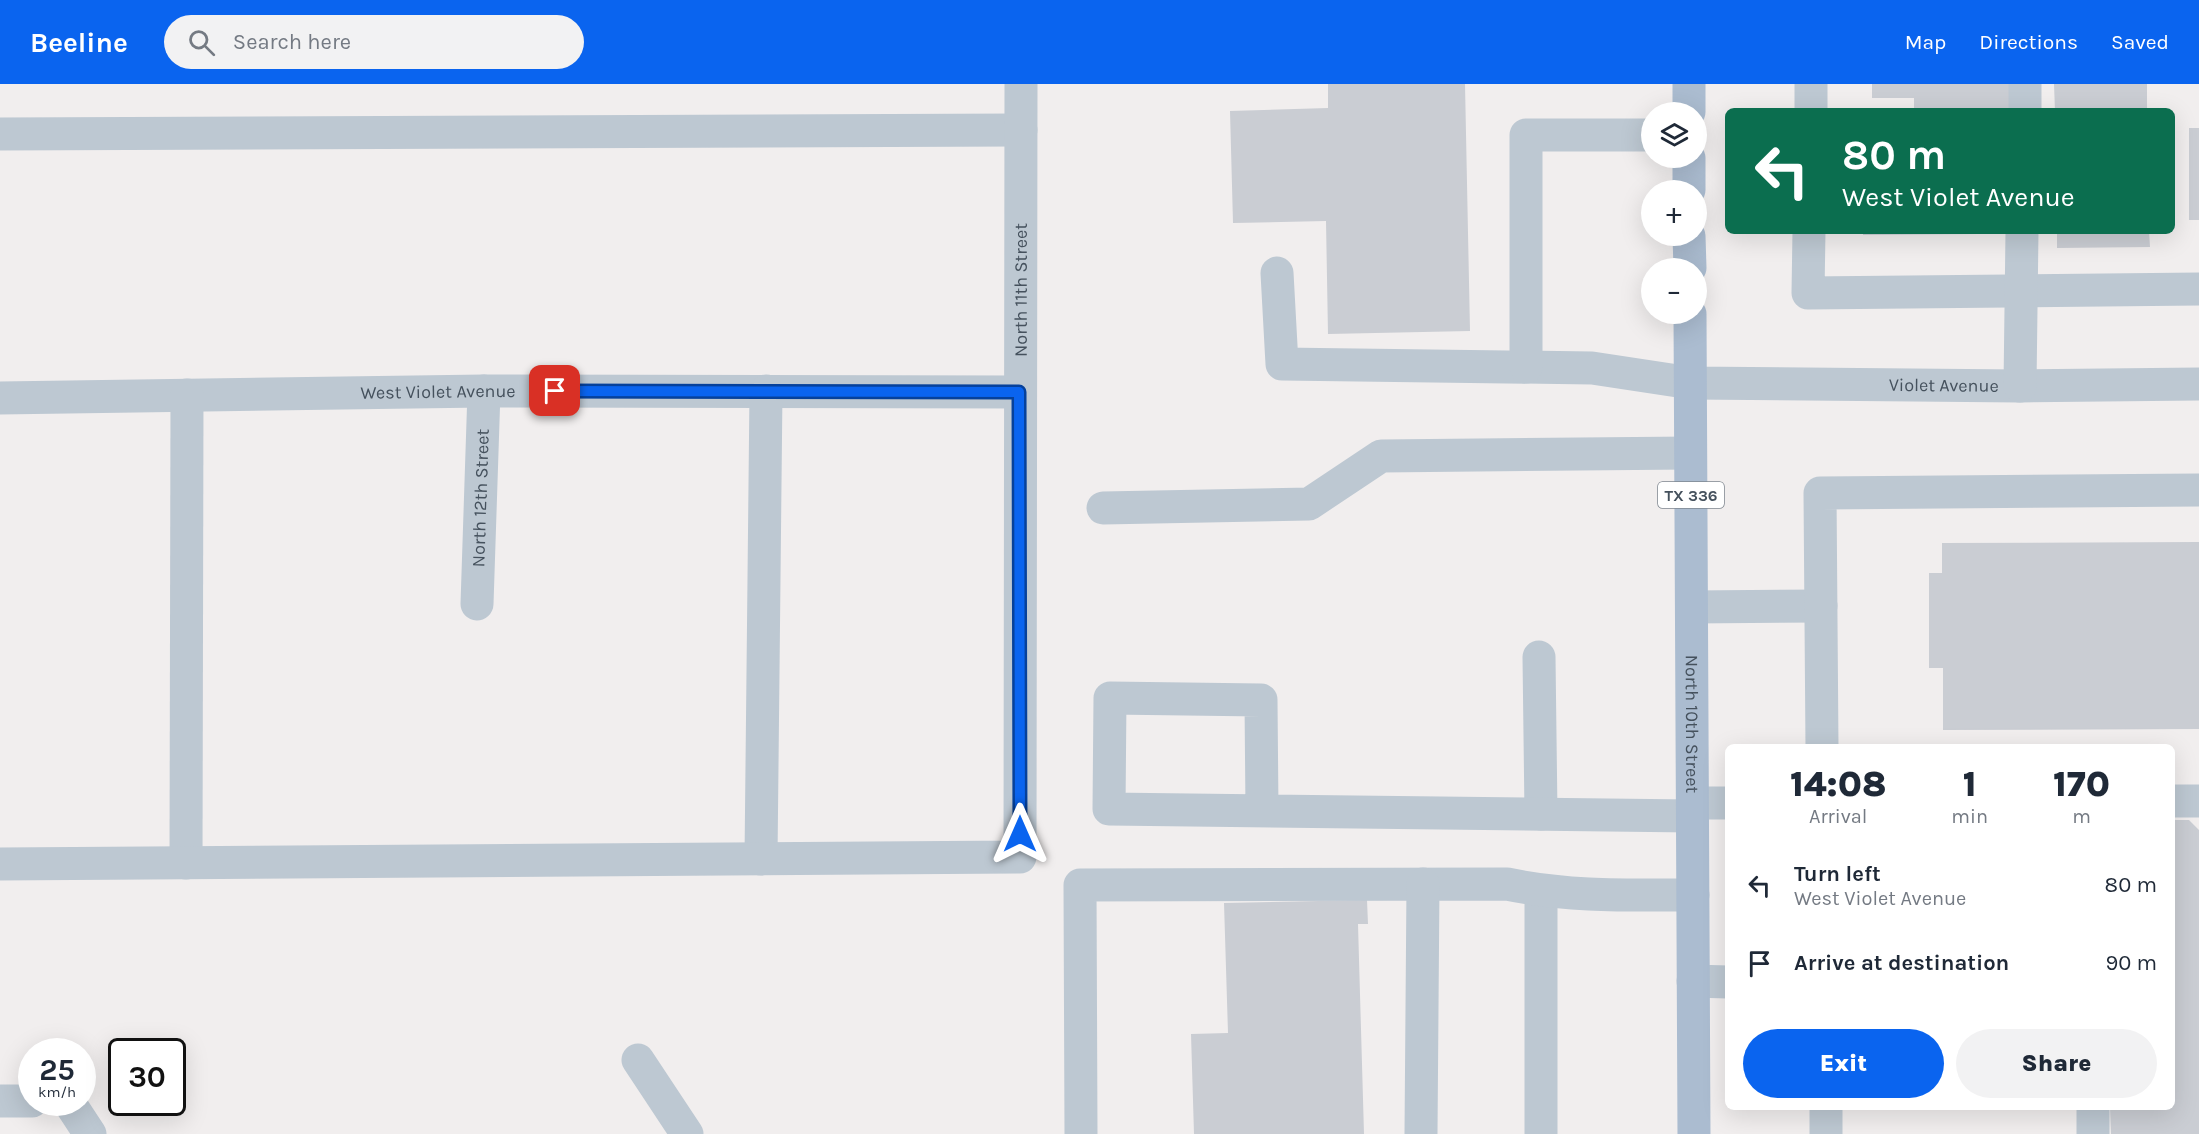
<!DOCTYPE html>
<meta charset="utf-8">
<style>
:root{--surface:#fff;--page:#f2f2f3;--text:#1f2937;--muted:#747a83;--accent:#0a64ef}
body{margin:0;font-family:Karla,sans-serif;background:var(--page);color:var(--text);height:100vh;display:flex;flex-direction:column;font-size:22px;white-space:nowrap}
*{box-sizing:border-box;margin:0}
p{font-size:20px;color:var(--muted)}
.icon{flex:none;width:33px;height:33px;fill:none;stroke:currentColor;stroke-width:2;stroke-linecap:round;stroke-linejoin:round}
.map{position:relative;flex:1;overflow:hidden}
.details{position:absolute;left:1725px;top:660px;width:450px;height:366px;display:flex;flex-direction:column;background:var(--surface);border-radius:9px;box-shadow:0 6px 24px #0002}
.details>*{flex:none}
.banner{position:absolute;left:1725px;top:24px;width:450px;height:126px;border-radius:9px;box-shadow:0 6px 24px #0002;background:#0b6e4f;color:#fff;overflow:hidden}
.tools{position:absolute;left:1641px;top:18px;display:grid;gap:12px}
.tools a{display:grid;place-items:center;width:66px;height:66px;border-radius:50%;background:var(--surface);box-shadow:0 6px 24px #0002;font-size:30px}
.speed{position:absolute;left:18px;top:954px;display:flex;gap:12px;font-size:30px;font-weight:700;text-align:center}
.speed>*{display:grid;place-content:center;width:78px;height:78px;border-radius:50%;background:var(--surface);box-shadow:0 6px 24px #0002;line-height:1}
.speed small{font-size:15px;font-weight:400}
.speed .limit{border:3px solid #111;border-radius:9px;background:#fff;color:#111}
.pin{position:absolute;display:grid;place-items:center;width:51px;height:51px;color:#fff;margin:-26px;border-radius:12px;box-shadow:0 3px 9px #0006}
.me{position:absolute;width:66px;margin:-33px;rotate:0deg;stroke-linejoin:round;filter:drop-shadow(0 0 4px #0008)}
.turn{display:flex;align-items:center;gap:21px;height:126px;padding:0 18px;font-size:27px}
.turn .icon{width:78px;height:78px;stroke-width:2.5}
.turn b{display:block;font-size:42px;line-height:51px}
.eta{display:flex;justify-content:space-evenly;align-items:center;height:102px;text-align:center}
.eta b{font-size:36px;font-weight:800;line-height:42px}
.cta{display:flex;gap:12px;margin-top:auto;padding:12px 18px}
.cta a{flex:1;height:69px;border-radius:36px;background:var(--accent);color:#fff;font-size:24px;font-weight:800;line-height:69px;text-align:center}
.cta a+a{background:var(--page);color:var(--text)}
ul{padding:0;list-style:none}
li{display:flex;align-items:center;gap:18px;height:78px;padding:0 18px}
li div{flex:1}
li b{display:block;font-size:22px}
li em{font-style:normal}
header{display:flex;align-items:center;gap:36px;box-sizing:border-box;height:84px;padding:0 30px;background:var(--accent);color:#fff}
header strong{font-size:28px}
nav{display:flex;gap:33px;margin-inline-start:auto;font-size:21px}
.search{width:420px;height:54px;background:var(--page);display:flex;align-items:center;gap:15px;box-sizing:border-box;padding:0 21px;border-radius:33px;color:var(--muted);font-size:22px}
.map>svg:first-child{display:block}
.building{fill:#cacdd3}
.lines{fill:none;stroke-linecap:round;stroke-linejoin:round}
.minor{stroke:#bdc8d2;stroke-width:33}
.major{stroke:#abbcd0;stroke-width:33}
.route-casing{stroke:#06419b;stroke-width:15}
.route{stroke:#0a64ef;stroke-width:10}
.labels{text-anchor:middle;dominant-baseline:central;stroke-width:5;stroke-linejoin:round;paint-order:stroke}
.shield{fill:#fff;stroke:#7d858e;stroke-width:1.5}
.shield-label{font-size:16px;font-weight:bold;fill:#45515d}
.street-label{font-size:18px;fill:#45515d;stroke:#fff}
</style>
<header>
<strong>Beeline</strong>
<div class="search"><svg class="icon" aria-label="search" viewBox="0 0 24 24"><circle cx="10" cy="10" r="6"/><path d="M15 15l6 6"/></svg>Search here</div>
<nav><a>Map</a><a>Directions</a><a>Saved</a></nav>
</header>
<div class="map">
<svg width="2199" height="1050" viewBox="0 0 2199 1050">
<rect width="100%" height="100%" fill="#f1eeee"/>
<path class="building" d="M1328,0H1465L1470,247L1328,250L1326,137L1233,139L1230,27L1328,24Z
M1872,0H2014V27H1914V14H1872Z
M2054,0H2147V27H2055Z
M2189,44H2199V136H2189Z
M1863,147H1978V150L1863,151Z
M2057,147H2149L2150,163L2057,164Z
M2199,458V645L1943,646V584H1929V489H1942V459Z
M2172,736H2189L2199,746V1050H2111L2110,1023H2172Z
M1367,816L1368,840H1358L1364,1050H1194L1191,950L1228,949L1224,819Z"/>
<g class="lines">
<g class="minor">
<path d="M1811,27V0"/>
<path d="M2025,27V0"/>
<path d="M0,50L1021,46"/>
<path d="M1809,147L1808,209L2199,205"/>
<path id="s1" d="M1277,189L1282,280L1592,284L1691,299L2020,302L2199,300"/>
<path d="M1526,283V51H1652"/>
<path d="M2020,302L2022,147"/>
<path id="s2" d="M0,314L484,307L1019,308"/>
<path d="M1103,424L1309,420L1381,372L1690,369"/>
<path id="s3" d="M477,520L484,307"/>
<path d="M1692,523L1821,522"/>
<path d="M1539,573L1541,730"/>
<path d="M1822,663L1820,409L2199,406"/>
<path d="M2172,717H2199"/>
<path d="M1693,719H1728"/>
<path d="M1262,727L1261,616L1110,614L1109,725L1692,732"/>
<path d="M761,775L766,307"/>
<path d="M186,779L187,311"/>
<path id="s4" d="M0,780L1020,773L1021,0"/>
<path d="M1541,807V1050"/>
<path d="M1693,897L1728,898"/>
<path d="M638,976L687,1050"/>
<path d="M0,1017H32"/>
<path d="M69,1018L90,1050"/>
<path d="M1826,1023V1050"/>
<path d="M2093,1023V1050"/>
<path d="M1081,1050L1080,801L1507,800C1570,813 1629,811 1693,811"/>
<path d="M1421,1050L1423,800"/>
</g>
<g class="major">
<path d="M1689,0V28"/>
<path d="M1689,74V106"/>
<path d="M1689,152L1690,184"/>
<path id="s5" d="M1690,230L1694,1050"/>
</g>
</g>
<g class="lines">
<g class="route-casing">
<path id="route" d="M555,307L1019,308L1020,750"/>
</g>
<use href="#route" class="route"/>
</g>
<g class="labels">
<rect class="shield" x="1658" y="398" width="66" height="26" rx="4.5"/>
<g class="shield-label">
<text x="1691" y="411">TX 336</text>
</g>
<g class="street-label">
<text stroke="none"><textPath href="#s4" startOffset="1587">North 11th Street</textPath></text>
<text stroke="none"><textPath href="#s1" startOffset="754">Violet Avenue</textPath></text>
<text stroke="none"><textPath href="#s2" startOffset="438">West Violet Avenue</textPath></text>
<text stroke="none"><textPath href="#s3" startOffset="106">North 12th Street</textPath></text>
<text stroke="none"><textPath href="#s5" startOffset="410">North 10th Street</textPath></text>
</g>
</g>
</svg>
<div class="tools">
<a><svg class="icon" aria-label="layers" viewBox="0 0 24 24"><path d="M12 4l9 5-9 5-9-5zM3 14l9 5 9-5"/></svg></a>
<a>+</a>
<a>−</a>
</div>
<div class="speed"><div>25<small>km/h</small></div><div class="limit">30</div></div>
<div class="pin" style="left:555px;top:307px;background:#d93025"><svg class="icon" aria-label="arrive" viewBox="0 0 24 24"><path d="M6 21V4h12l-3 4 3 4H6"/></svg></div>
<svg class="me" style="left:1020px;top:750px" viewBox="-20 -20 40 40"><path d="M0-17L14 15 0 8-14 15z" fill="#0a64ef" stroke="#fff" stroke-width="4"/></svg>
<div class="banner">
<div class="turn"><svg class="icon" aria-label="left" viewBox="0 0 24 24"><path d="M17 20v-9H6M10 6l-5 5 5 5"/></svg><div><b>80 m</b>West Violet Avenue</div></div>
</div>
<section class="details">
<div class="eta">
<div><b>14:08</b><p>Arrival</p></div>
<div><b>1</b><p>min</p></div>
<div><b>170</b><p>m</p></div>
</div>
<ul>
<li><svg class="icon" aria-label="left" viewBox="0 0 24 24"><path d="M17 20v-9H6M10 6l-5 5 5 5"/></svg><div><b>Turn left</b><p>West Violet Avenue</p></div><em>80 m</em></li>
<li><svg class="icon" aria-label="arrive" viewBox="0 0 24 24"><path d="M6 21V4h12l-3 4 3 4H6"/></svg><div><b>Arrive at destination</b></div><em>90 m</em></li>
</ul>
<div class="cta"><a>Exit</a><a>Share</a></div>
</section>
</div>
